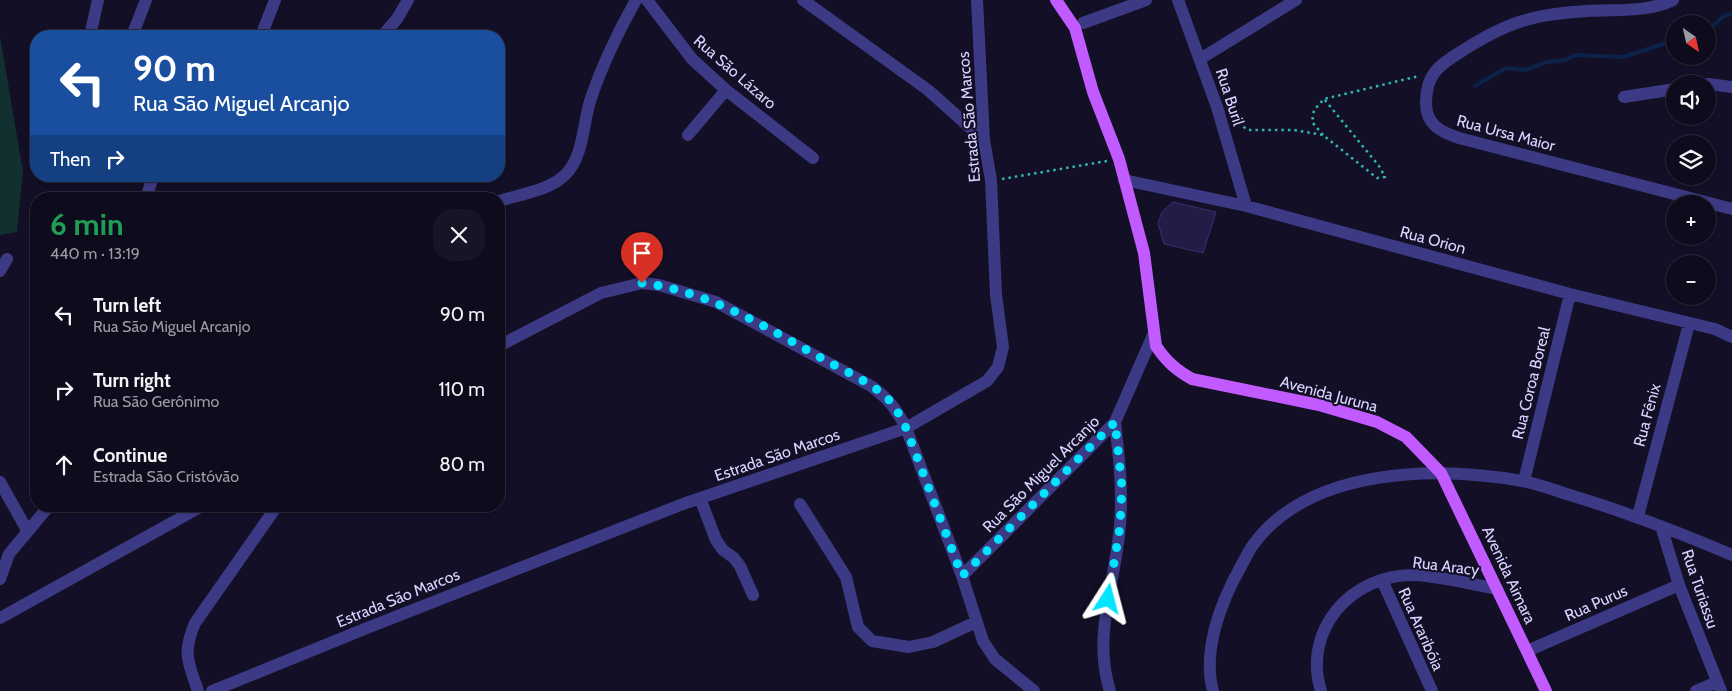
<!DOCTYPE html>
<meta charset="utf-8">
<style>
:root{--surface:#0e0b1c;--page:#171425;--text:#f1f3f6;--muted:#9b9ba3;--line:#2e2b3b}
body{margin:0;font-family:Cabin,sans-serif;background:var(--page);color:var(--text);height:100vh;display:flex;flex-direction:column;font-size:19px;white-space:nowrap}
*{box-sizing:border-box;margin:0}
p{font-size:16px;color:var(--muted)}
.icon{flex:none;width:28px;height:28px;fill:none;stroke:currentColor;stroke-width:2;stroke-linecap:round;stroke-linejoin:round}
.map{position:relative;flex:1;overflow:hidden}
.panel{position:absolute;left:30px;top:192px;width:475px;height:320px;display:flex;flex-direction:column;background:var(--surface);border-radius:20px;box-shadow:0 1px 4px #0004,0 0 0 1px var(--line)}
.panel>*{flex:none}
.banner{position:absolute;left:30px;top:30px;width:475px;height:152px;border-radius:20px;box-shadow:0 1px 4px #0004,0 0 0 1px var(--line);background:#1a4fa0;color:#fff;overflow:hidden}
.needle{width:32px;rotate:146deg}
.tools{position:absolute;left:1666px;top:15px;display:grid;gap:10px}
.tools a{display:grid;place-items:center;width:50px;height:50px;border-radius:50%;background:var(--surface);box-shadow:0 1px 4px #0004,0 0 0 1px var(--line);font-size:25px}
.pin{position:absolute;display:grid;place-items:center;width:42px;height:42px;color:#fff;margin:-51px -21px;border-radius:50% 50% 50% 0;rotate:-45deg;box-shadow:0 0 5px #0007}
.pin .icon{rotate:45deg}
.me{position:absolute;width:55px;margin:-28px;rotate:9deg;stroke-linejoin:round;filter:drop-shadow(0 0 4px #0008)}
.turn{display:flex;align-items:center;gap:18px;height:105px;padding:0 20px;font-size:22px}
.turn .icon{width:65px;height:65px;stroke-width:2.5}
.turn b{display:block;font-size:35px;line-height:42px}
.then{display:flex;align-items:center;height:48px;padding:0 20px;background:#0003;gap:10px;font-size:19px}
.round{display:grid;place-items:center;flex:none;width:52px;height:52px;border-radius:20px;background:var(--page)}
.headline{display:flex;align-items:center;justify-content:space-between;height:85px;padding:0 20px}
h1{font-size:30px;font-weight:700;line-height:38px;color:#1e9e55}
ul{padding:0;list-style:none}
li{display:flex;align-items:center;gap:15px;height:75px;padding:0 20px}
li div{flex:1}
li b{display:block;font-size:19px}
li em{font-style:normal}
.map>svg:first-child{display:block}
.green{fill:#12302f}
.lines{fill:none;stroke-linecap:round;stroke-linejoin:round}
.stream{stroke:#0c2248;stroke-width:4}
.building{fill:#241b47;stroke:#3b2d73}
.path{stroke:#2fb8b0;stroke-width:2.5;stroke-dasharray:2.5 4;stroke-linecap:butt}
.minor{stroke:#3d3a85;stroke-width:12}
.major{stroke:#c25bff;stroke-width:12}
.route{stroke:#00e5ff;stroke-width:9;stroke-dasharray:0 16.2}
.labels{text-anchor:middle;dominant-baseline:central;stroke-width:4;stroke-linejoin:round;paint-order:stroke}
.street-label{font-size:16px;fill:#d9d4ff;stroke:#130f26}
</style>
<div class="map">
<svg width="1732" height="691" viewBox="0 0 1732 691">
<rect width="100%" height="100%" fill="#130f26"/>
<path class="green" d="M0,36L23,172L17,232L0,235Z"/>
<g class="lines">
<path class="stream" d="M1708,30L1724,16L1732,14
M1475,86L1506,68L1525,70L1547,62L1566,60L1575,55L1623,57L1675,40"/>
</g>
<path class="building" d="M1173,202L1216,212L1203,253L1164,244L1158,223L1162,212Z"/>
<g class="lines">
<path class="path" d="M1233,119L1248,130H1294L1323,135L1377,178L1385,177L1379,166L1324,99
M1323,135L1312,122L1314,110L1324,99L1419,76
M1002,179L1107,161"/>
<path class="minor" d="M647,0L692,59L726,90L813,158
M803,0L928,90L984,140
M1178,0L1217,107L1246,206
M1673,0C1646,13 1617,9 1587,11C1534,14 1507,22 1462,51C1439,65 1426,74 1426,103C1426,125 1441,132 1459,138L1732,209
M1083,23L1146,0
M90,36L98,0
M132,36L146,0
M261,36L275,0
M382,36L397,19L408,0
M1200,59L1296,0
M1708,84L1732,87
M1624,97L1675,89
M688,135L726,90
M1124,180L1246,206L1570,294L1715,329L1732,337
M146,199L153,176
M499,201C521,194 549,191 566,174C584,156 583,121 591,98C603,63 618,32 636,0
M0,271L7,259
M499,346L601,293L642,283L659,285L716,302L871,386C888,398 897,410 906,428L962,576L983,641L995,659L1034,691
M1524,481L1570,294
M0,482L27,530
M700,498L716,540L723,550L734,558L740,566L753,595
M800,504L846,577L858,627L872,641L909,647L933,642L976,622
M1638,516L1689,324
M1661,526L1679,585L1721,691
M962,576L1115,422L1154,333
M0,579L9,554L49,506
M1382,580L1432,691
M0,618L202,506
M1527,651L1679,585
M198,691C188,661 182,654 195,623L277,506
M212,691L367,628L683,504L906,428L987,381L998,367L1003,347L996,295L991,180L984,140L977,0
M1110,691C1092,635 1116,581 1120,525C1123,490 1119,457 1115,422
M1213,691C1202,651 1221,602 1240,568C1244,561 1248,552 1253,545C1310,467 1436,466 1522,481C1539,484 1557,491 1573,496C1629,513 1678,532 1732,555
M1321,691C1302,630 1351,575 1413,575C1441,576 1470,584 1497,589
M1696,691L1717,682"/>
<path class="major" d="M1056,0L1075,28L1093,92L1119,159L1144,253L1156,346C1166,361 1176,370 1192,379L1319,405L1377,422L1406,437L1441,473L1546,691"/>
</g>
<g class="lines">
<path class="route" d="M642,283C708,291 766,327 823,359C843,370 868,381 885,396C895,405 900,416 906,428L962,576L1115,422L1122,487L1120,527L1108,599"/>
</g>
<g class="labels">
<g class="street-label">
<text transform="translate(735 72) rotate(41)">Rua São Lázaro</text>
<text transform="translate(1230 97) rotate(72)">Rua Buril</text>
<text transform="translate(969 117) rotate(-95)">Estrada São Marcos</text>
<text transform="translate(1506 133) rotate(15)">Rua Ursa Maior</text>
<text transform="translate(1433 240) rotate(15)">Rua Orion</text>
<text transform="translate(1531 383) rotate(-76)">Rua Coroa Boreal</text>
<text transform="translate(1329 394) rotate(15)">Avenida Juruna</text>
<text transform="translate(1647 415) rotate(-75)">Rua Fênix</text>
<text transform="translate(777 455) rotate(-19)">Estrada São Marcos</text>
<text transform="translate(1041 474) rotate(-45)">Rua São Miguel Arcanjo</text>
<text transform="translate(1446 566) rotate(7)">Rua Aracy</text>
<text transform="translate(1509 575) rotate(65)">Avenida Aimara</text>
<text transform="translate(1700 589) rotate(71)">Rua Turiassu</text>
<text transform="translate(398 598) rotate(-22)">Estrada São Marcos</text>
<text transform="translate(1596 603) rotate(-24)">Rua Purus</text>
<text transform="translate(1421 629) rotate(66)">Rua Araribóia</text>
</g>
</g>
</svg>
<div class="tools">
<a><svg class="needle" viewBox="-14 -14 28 28"><path d="M0-13l5 13h-10z" fill="#e53935"/><path d="M0 13l5-13h-10z" fill="#9b9ba3"/></svg></a>
<a><svg class="icon" aria-label="sound" viewBox="0 0 24 24"><path d="M4 9h4l5-4v14l-5-4H4zM17 9q2 3 0 6"/></svg></a>
<a><svg class="icon" aria-label="layers" viewBox="0 0 24 24"><path d="M12 4l9 5-9 5-9-5zM3 14l9 5 9-5"/></svg></a>
<a>+</a>
<a>−</a>
</div>
<div class="pin" style="left:642px;top:283px;background:#d93025"><svg class="icon" aria-label="arrive" viewBox="0 0 24 24"><path d="M6 21V4h12l-3 4 3 4H6"/></svg></div>
<svg class="me" style="left:1108px;top:599px" viewBox="-20 -20 40 40"><path d="M0-17L14 15 0 8-14 15z" fill="#00e5ff" stroke="#fff" stroke-width="4"/></svg>
<div class="banner">
<div class="turn"><svg class="icon" aria-label="left" viewBox="0 0 24 24"><path d="M17 20v-9H6M10 6l-5 5 5 5"/></svg><div><b>90 m</b>Rua São Miguel Arcanjo</div></div>
<div class="then">Then<svg class="icon" aria-label="right" viewBox="0 0 24 24"><path d="M7 20v-9h11M14 6l5 5-5 5"/></svg></div>
</div>
<section class="panel">
<div class="headline"><div><h1>6 min</h1><p>440 m · 13:19</p></div><a class="round"><svg class="icon" aria-label="close" viewBox="0 0 24 24"><path d="M6 6l12 12M18 6L6 18"/></svg></a></div>
<ul>
<li><svg class="icon" aria-label="left" viewBox="0 0 24 24"><path d="M17 20v-9H6M10 6l-5 5 5 5"/></svg><div><b>Turn left</b><p>Rua São Miguel Arcanjo</p></div><em>90 m</em></li>
<li><svg class="icon" aria-label="right" viewBox="0 0 24 24"><path d="M7 20v-9h11M14 6l5 5-5 5"/></svg><div><b>Turn right</b><p>Rua São Gerônimo</p></div><em>110 m</em></li>
<li><svg class="icon" aria-label="ahead" viewBox="0 0 24 24"><path d="M12 20V5M6 11l6-6 6 6"/></svg><div><b>Continue</b><p>Estrada São Cristóvão</p></div><em>80 m</em></li>
</ul>
</section>
</div>
